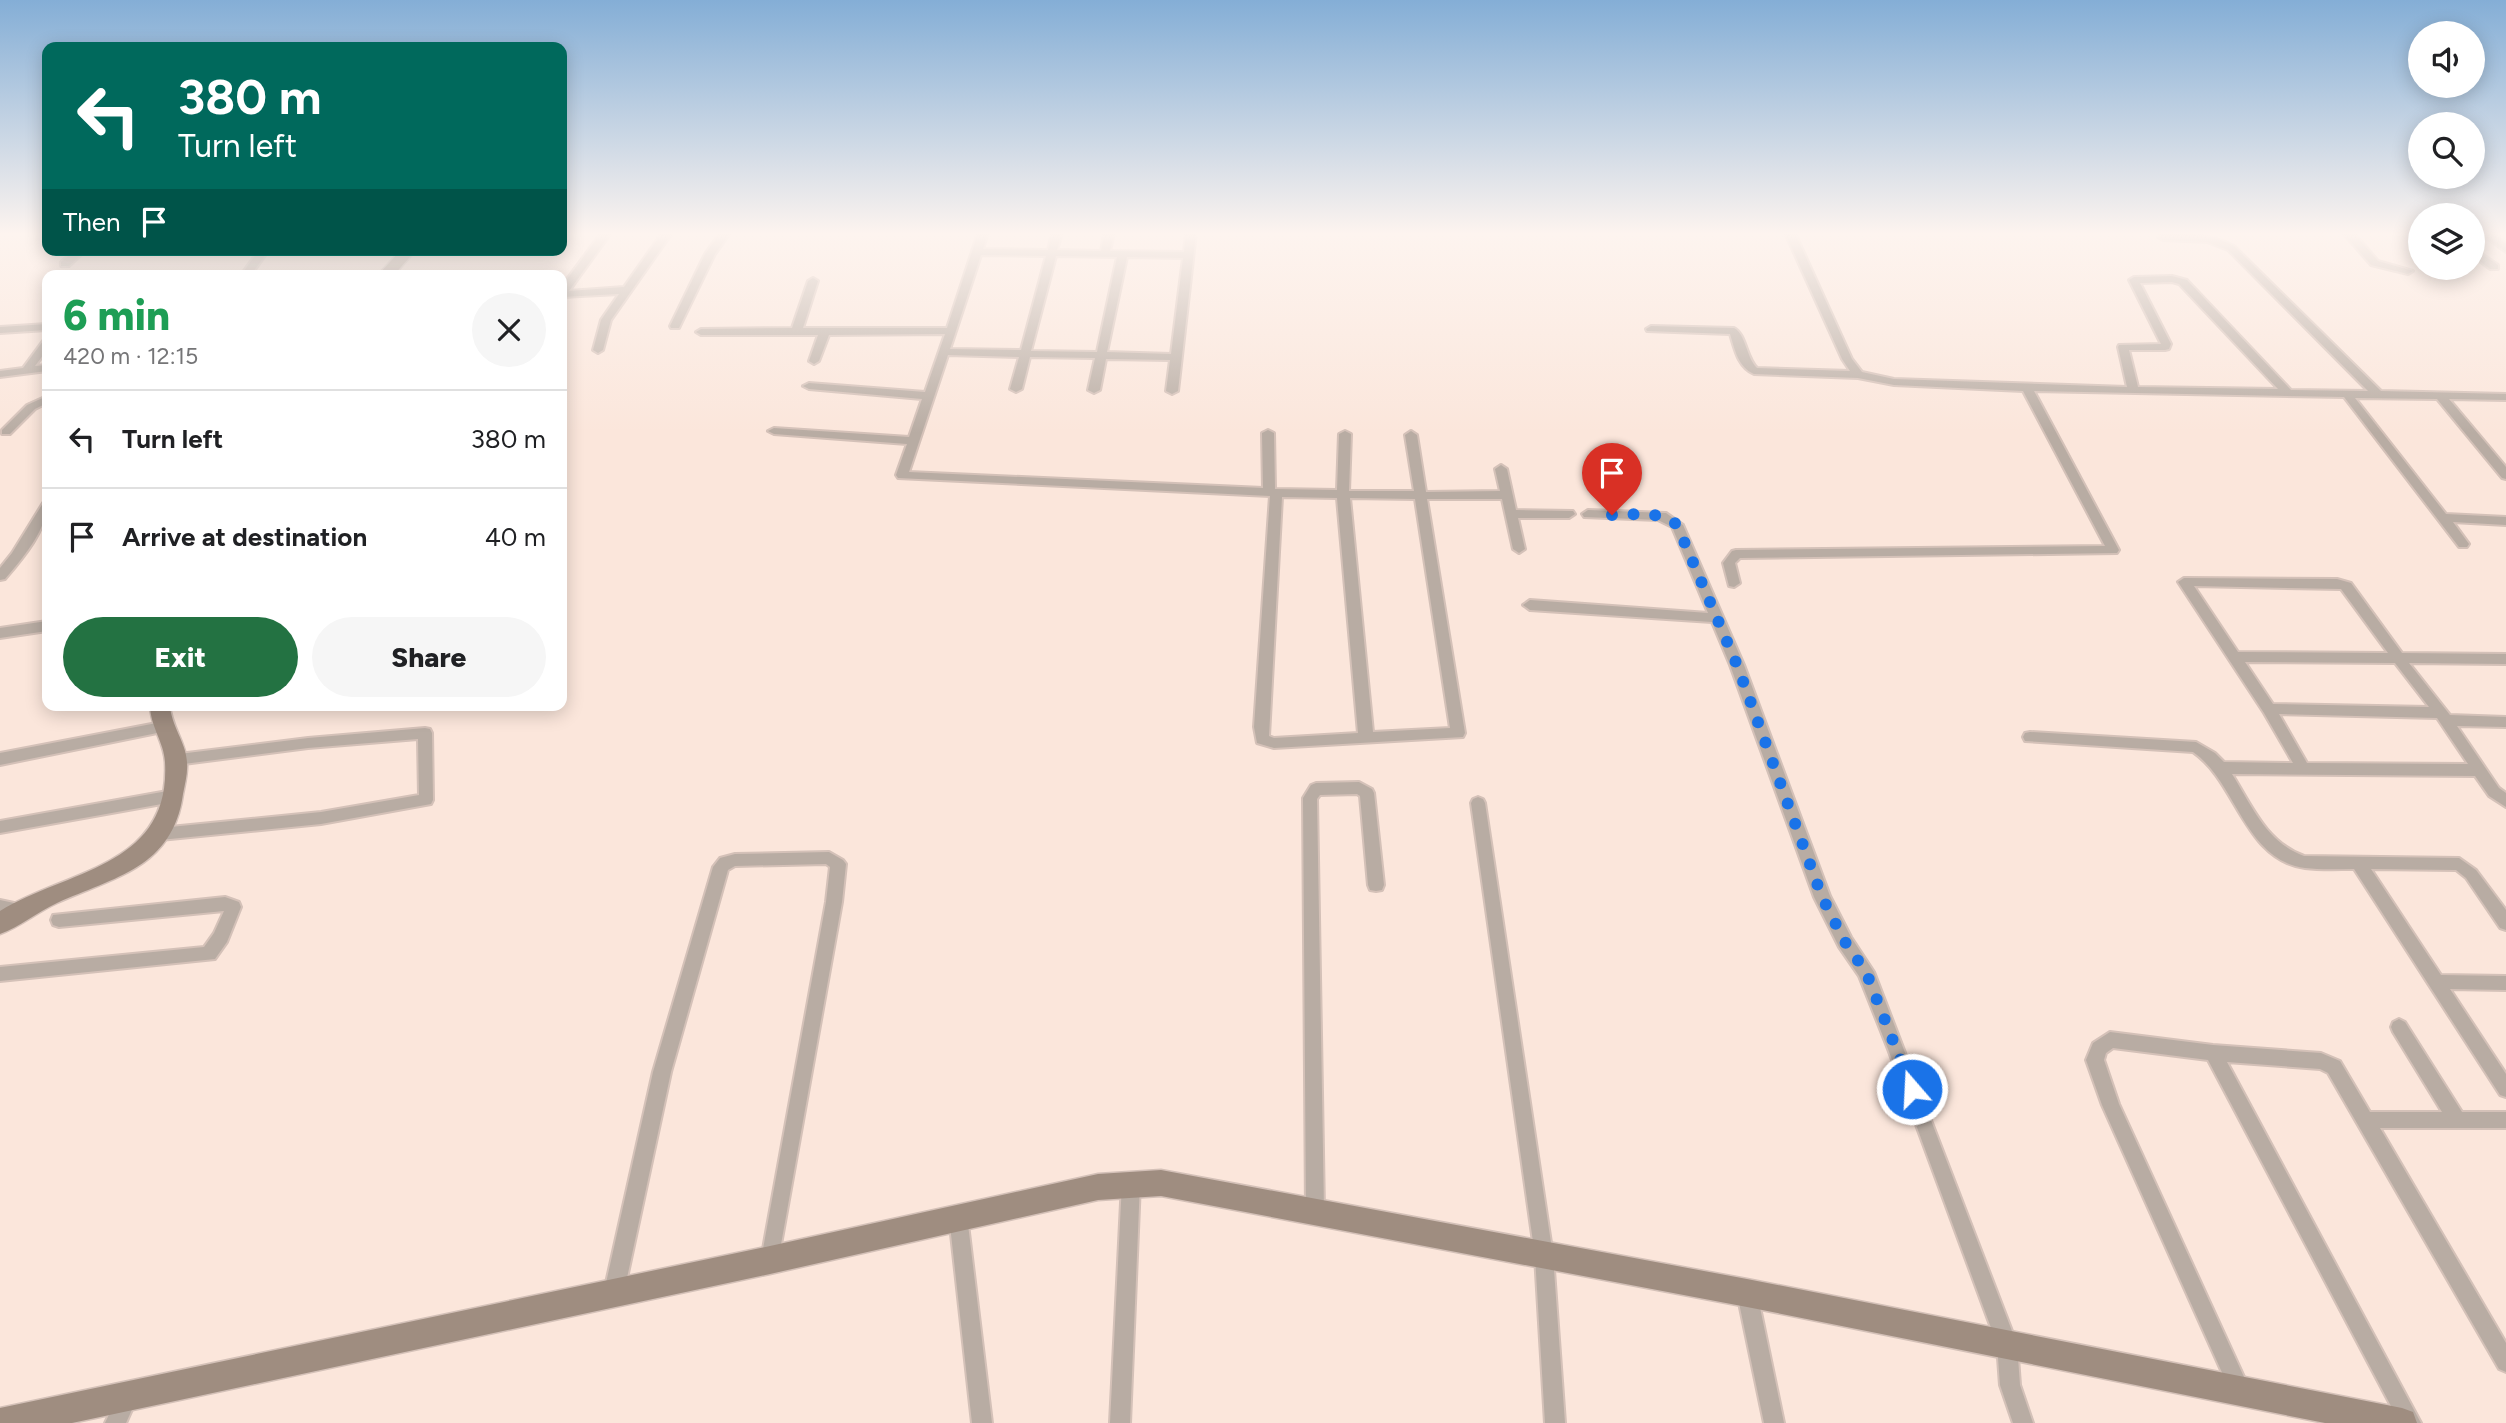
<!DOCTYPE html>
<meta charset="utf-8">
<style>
:root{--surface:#fff;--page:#f6f6f6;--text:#202124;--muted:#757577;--line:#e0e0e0;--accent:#237242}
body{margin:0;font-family:Figtree,sans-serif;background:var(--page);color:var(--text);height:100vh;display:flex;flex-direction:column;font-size:26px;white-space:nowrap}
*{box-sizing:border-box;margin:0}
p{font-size:23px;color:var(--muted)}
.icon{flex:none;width:38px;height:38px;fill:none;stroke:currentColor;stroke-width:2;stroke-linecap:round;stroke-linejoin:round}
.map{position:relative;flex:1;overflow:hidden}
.sheet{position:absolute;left:42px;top:270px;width:525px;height:441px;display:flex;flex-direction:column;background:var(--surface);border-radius:14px;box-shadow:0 4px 18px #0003}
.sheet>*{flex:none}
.top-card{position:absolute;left:42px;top:42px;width:525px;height:214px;border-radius:14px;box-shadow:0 4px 18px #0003;background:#00695c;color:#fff;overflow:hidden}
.fabs{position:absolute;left:2408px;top:21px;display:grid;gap:14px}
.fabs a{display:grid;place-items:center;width:77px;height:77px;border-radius:50%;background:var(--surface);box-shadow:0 4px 18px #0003;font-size:35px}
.pin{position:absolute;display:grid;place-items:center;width:60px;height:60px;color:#fff;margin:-72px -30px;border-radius:50% 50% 50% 0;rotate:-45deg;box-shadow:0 0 7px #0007}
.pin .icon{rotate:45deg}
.me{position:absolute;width:77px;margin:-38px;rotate:341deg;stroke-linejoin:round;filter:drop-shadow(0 0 5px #0008)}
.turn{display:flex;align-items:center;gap:24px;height:147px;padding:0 21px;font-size:32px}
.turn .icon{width:91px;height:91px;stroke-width:2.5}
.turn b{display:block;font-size:49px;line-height:60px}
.then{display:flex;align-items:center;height:66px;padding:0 21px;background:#0003;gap:14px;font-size:26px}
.round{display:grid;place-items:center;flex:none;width:74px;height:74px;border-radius:37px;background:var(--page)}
.head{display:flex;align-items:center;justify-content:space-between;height:119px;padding:0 21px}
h1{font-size:42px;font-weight:800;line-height:52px;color:#1e9e55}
.primary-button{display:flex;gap:14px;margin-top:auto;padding:14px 21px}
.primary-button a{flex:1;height:80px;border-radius:42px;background:var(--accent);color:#fff;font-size:28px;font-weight:800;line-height:80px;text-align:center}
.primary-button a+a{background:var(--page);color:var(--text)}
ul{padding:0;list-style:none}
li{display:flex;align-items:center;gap:21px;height:98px;padding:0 21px;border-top:2px solid var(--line)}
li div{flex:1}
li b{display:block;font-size:26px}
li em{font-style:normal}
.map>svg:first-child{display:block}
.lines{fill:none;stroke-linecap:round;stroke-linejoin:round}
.street-casing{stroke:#d4c1b8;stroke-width:4}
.secondary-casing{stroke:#d4c1b8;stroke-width:3}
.street{fill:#b8aca3;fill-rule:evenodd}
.secondary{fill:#9f8d80;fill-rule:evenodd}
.route{stroke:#1a73e8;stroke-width:12;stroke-dasharray:0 21.6}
</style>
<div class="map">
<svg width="2506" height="1423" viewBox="0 0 2506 1423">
<rect width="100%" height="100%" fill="#fbe6db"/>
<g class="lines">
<g class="street-casing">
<path id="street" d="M601,233H611L569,291L624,287L662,233H672L611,320L603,350L598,353L593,350L601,320L619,294L562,297V286Z
M720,233H730L715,254L680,326L679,328H671L670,326L705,254Z
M978,233H988L983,249L1048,250L1052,233H1062L1057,250L1101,251L1104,233H1114L1110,251L1184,252L1186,233H1196L1178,391L1172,394L1166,391L1170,360L1106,359L1100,390L1094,393L1088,390L1095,358L1030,357L1022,389L1016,392L1010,389L1019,357L948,355L909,472L1263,488L1262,433L1268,430L1274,433L1275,489L1337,490L1339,434L1345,431L1351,434L1349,491H1414L1405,435L1411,431L1417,435L1426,492L1500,491L1495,469L1501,465L1507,469L1516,510L1573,511L1575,514L1569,518H1518L1525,549L1519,553L1513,549L1502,499H1427L1465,733L1463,737L1274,748L1257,743L1254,727L1270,496L898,478L896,475L907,444L774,434L768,431L774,428L909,437L922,399L809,389L803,386L809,383L925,392L945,334L829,335L819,361L814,364L809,361L818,335H701L696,332L701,329L792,328L808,281L813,278L818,281L803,328H947ZM981,255L1046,256L1021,350L950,349ZM1056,256L1117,257L1097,352L1031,351ZM1127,257L1183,258L1171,354L1107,352ZM1282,497L1337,498L1358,733L1274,738L1269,736ZM1350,498L1415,499L1450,728L1373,732Z
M1785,233H1795L1852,359L1862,372L1894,379L2127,387L2118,347L2119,345L2161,344L2129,280L2134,277L2172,276L2187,280L2291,390L2368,391L2228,250L2207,242L2163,240L2158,237L2163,234C2188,234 2212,234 2234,246L2381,391L2506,394V400L2449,399L2506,467V479L2502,478L2437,399L2355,398L2446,514L2506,517V525L2453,522L2469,544L2467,547H2459L2344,397L2034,391L2119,550L2117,553L1740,558L1735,563L1740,583L1734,587L1729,586L1723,563L1732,551L1736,550L2105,546L2023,391L1894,385L1858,378L1754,374C1738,367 1735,350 1730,334L1647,331L1646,329L1651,326L1734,328C1746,334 1746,357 1757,368L1850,371L1842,359ZM2172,282L2179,284L2278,389L2138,387L2129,350H2165L2169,349L2171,344L2140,283Z
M2343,233H2354L2378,261L2413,271L2408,274L2371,265Z
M2480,233H2492L2506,244V252Z
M2473,248L2498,265V269H2490L2473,256Z
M75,250H86L69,266H61V262Z
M259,250H269L251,275H241Z
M47,324V330L0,333V327Z
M47,340V350L35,366L47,365V371L0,377V371L23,368L43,341Z
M47,396V403L35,409L10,434H2V430L27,405Z
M47,502C48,529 22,559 5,579L0,580V568L12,553L43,503Z
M1588,510L1666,513L1683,525L1744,665L1830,896L1851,937L1874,972L2017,1344L2020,1385L2033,1423H2013L2000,1385L1997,1344L1888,1049L1859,976L1839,947L1814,897L1730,665L1712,622L1530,610L1523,605L1530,600L1708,613L1672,527L1658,520L1584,517L1582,514Z
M2184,578L2337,579L2351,583L2402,653L2506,654V664L2409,663L2450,715L2506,717V727L2457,726L2499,788L2506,793V807L2489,796L2475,776L2232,774C2252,806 2266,842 2304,856L2459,858L2476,870L2506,910V930L2500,928L2466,878L2456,870L2371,869L2441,975L2506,976V990L2450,989L2506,1074V1097L2500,1095L2354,869C2338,869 2321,870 2305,868C2244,860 2237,782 2193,752L2025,741L2023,737L2025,733L2030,732L2196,742L2215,753L2224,762L2293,763L2264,713L2178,582ZM2194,586L2341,589L2388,653L2238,652ZM2245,662L2395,663L2429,707L2273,704ZM2279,714L2437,718L2468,764L2307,763Z
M47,621V631L0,638V628Z
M162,722L167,723L169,727L167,731L0,765V753Z
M425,728L430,729L432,733L433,800L431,804L321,824L160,840L155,838L152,834L155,830L160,828L321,812L419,795L418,739L308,748L176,765L171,763L169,759L171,755L308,738Z
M1359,782L1372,789L1374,793L1384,885L1382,890L1376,891L1370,890L1368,885L1360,796L1357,794L1320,795L1317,799L1324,1211L1322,1217L1315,1220L1308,1217L1306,1211L1303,798L1311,785L1316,783Z
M173,790L178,792L180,796L178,800L173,802L0,833V821Z
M1478,797L1483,799L1485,803L1553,1256L1565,1423H1545L1535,1256L1471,803L1473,799Z
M829,852L843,860L846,864L842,902L777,1267L770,1269L763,1267L761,1260L826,902L830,867L826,864L735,866L728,870L671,1072L624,1292L621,1299L614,1302L607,1299L604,1292L653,1072L713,867L720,858L735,854Z
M225,897L239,902L241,907L227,942L215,959L0,981V967L204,947L214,933L224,911L59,927L53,925L51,920L53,915Z
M0,900L28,906L30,911L28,916L22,918L0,914Z
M2399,1019L2405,1022L2462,1112H2506V1128H2380L2506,1343V1372L2499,1369L2328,1073L2320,1069L2227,1062L2421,1423H2400L2208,1060L2113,1048L2106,1053L2104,1060L2119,1104L2250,1390L2247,1397L2240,1400L2233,1397L2102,1105L2086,1060L2093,1043L2110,1032L2213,1045L2321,1053L2340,1061L2370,1112H2442L2393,1032L2391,1027L2393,1022Z
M1131,1174L1137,1177L1140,1183L1130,1423H1110L1122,1183L1125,1177Z
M958,1207L965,1210L967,1216L992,1423H972L949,1216L951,1210Z
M1747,1283L1754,1286L1757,1293L1784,1423H1764L1737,1293L1740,1286Z
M128,1386L135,1389L138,1396L126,1423H105L121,1389Z"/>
</g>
<g class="secondary-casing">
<path id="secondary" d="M401,250H416L394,275H378Z
M150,705H170C171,726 186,742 187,762C188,772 185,784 183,794C173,868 114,877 57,903C37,912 20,927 0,934V911C69,869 171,867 165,762C164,742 150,726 150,705Z
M1161,1170L1747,1279L2402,1408L2413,1412L2417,1423H2325L1747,1307L1161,1196L1098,1200L770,1274L72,1423H0V1408L770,1246L1098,1174Z"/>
</g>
<use href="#street" class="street"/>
<use href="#secondary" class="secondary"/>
</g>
<linearGradient id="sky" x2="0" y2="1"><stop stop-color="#84aed6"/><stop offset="0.54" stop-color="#fdf4ef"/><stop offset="1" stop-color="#fdf4ef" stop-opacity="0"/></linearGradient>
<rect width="2506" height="433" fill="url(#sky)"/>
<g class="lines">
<path class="route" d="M1612,515C1632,515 1661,510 1677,525L1737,665L1822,897L1845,942L1866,972L1912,1089"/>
</g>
</svg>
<div class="fabs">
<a><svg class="icon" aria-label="sound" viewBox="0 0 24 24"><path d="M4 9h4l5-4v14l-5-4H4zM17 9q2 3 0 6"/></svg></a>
<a><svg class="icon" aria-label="search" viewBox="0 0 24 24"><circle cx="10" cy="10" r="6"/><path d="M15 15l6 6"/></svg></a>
<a><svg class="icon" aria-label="layers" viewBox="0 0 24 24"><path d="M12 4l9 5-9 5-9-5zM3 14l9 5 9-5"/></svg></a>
</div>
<div class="pin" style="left:1612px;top:515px;background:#d93025"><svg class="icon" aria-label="arrive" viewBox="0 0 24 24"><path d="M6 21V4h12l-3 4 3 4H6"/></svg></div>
<svg class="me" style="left:1912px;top:1089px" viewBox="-20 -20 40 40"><circle r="17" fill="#1a73e8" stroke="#fff" stroke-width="3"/><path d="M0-11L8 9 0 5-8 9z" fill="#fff"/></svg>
<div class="top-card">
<div class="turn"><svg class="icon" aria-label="left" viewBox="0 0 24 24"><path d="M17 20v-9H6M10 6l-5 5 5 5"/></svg><div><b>380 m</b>Turn left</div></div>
<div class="then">Then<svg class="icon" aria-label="arrive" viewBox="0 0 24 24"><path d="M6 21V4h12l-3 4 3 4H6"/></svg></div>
</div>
<section class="sheet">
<div class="head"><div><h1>6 min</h1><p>420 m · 12:15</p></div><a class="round"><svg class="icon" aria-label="close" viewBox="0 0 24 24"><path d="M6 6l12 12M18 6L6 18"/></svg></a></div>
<ul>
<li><svg class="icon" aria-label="left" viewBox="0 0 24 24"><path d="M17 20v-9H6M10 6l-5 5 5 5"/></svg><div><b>Turn left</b></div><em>380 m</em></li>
<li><svg class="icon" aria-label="arrive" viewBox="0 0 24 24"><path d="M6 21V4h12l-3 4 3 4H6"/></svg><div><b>Arrive at destination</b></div><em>40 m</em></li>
</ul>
<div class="primary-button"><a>Exit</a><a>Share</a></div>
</section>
</div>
